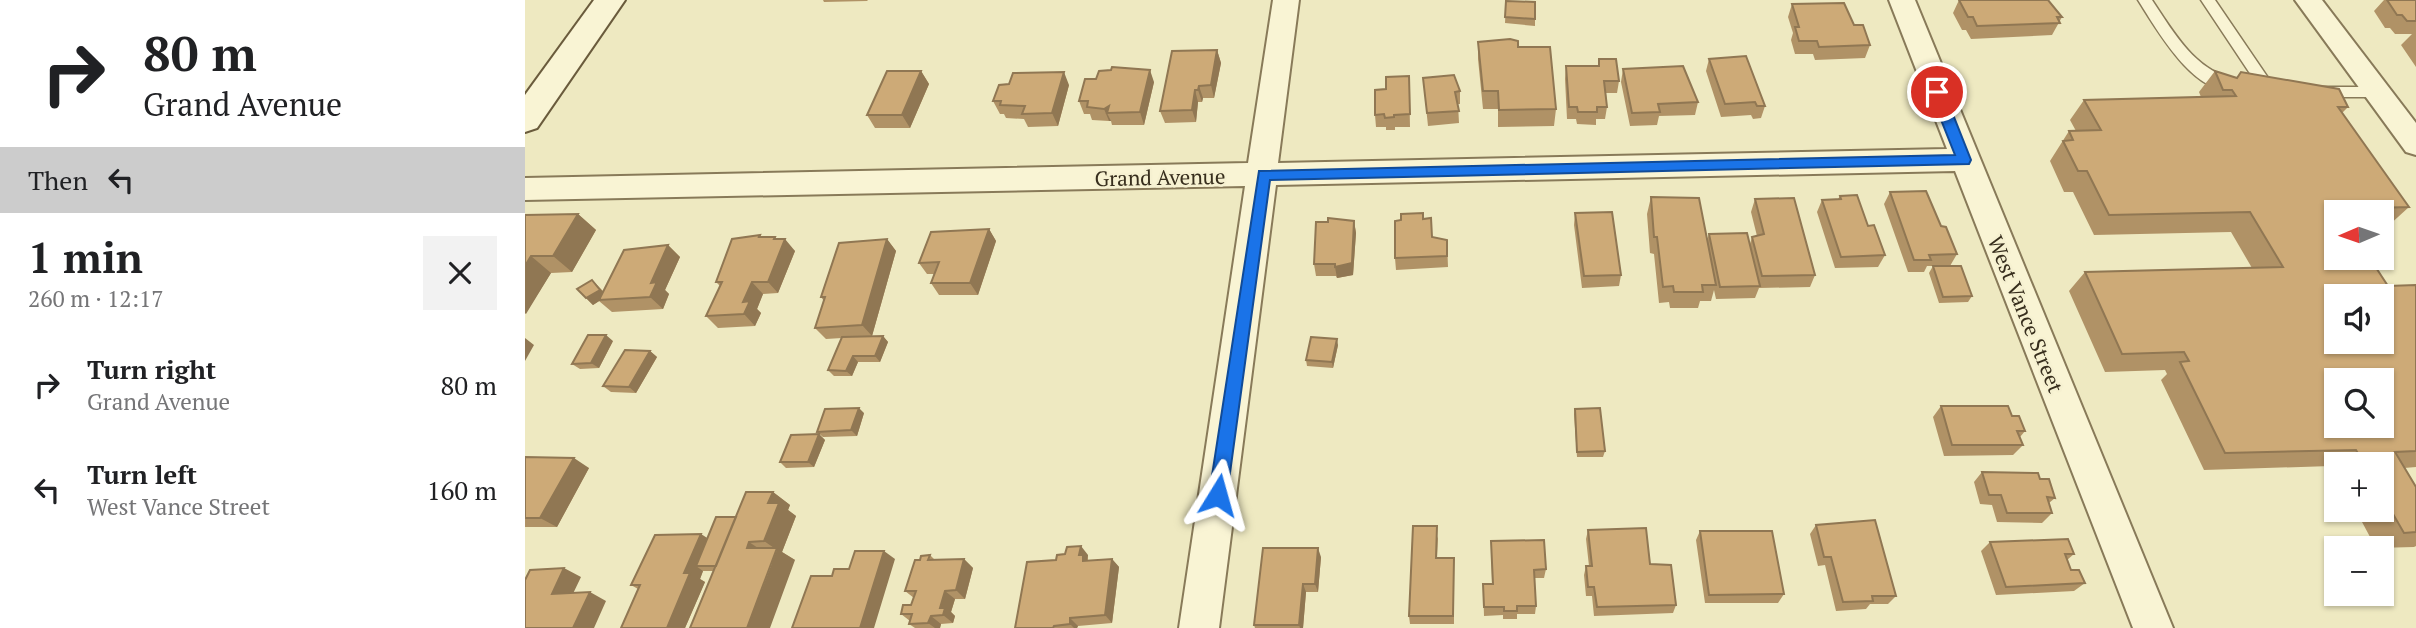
<!DOCTYPE html>
<meta charset="utf-8">
<style>
:root{--surface:#fff;--page:#f2f2f2;--text:#202124;--muted:#757577}
body{margin:0;font-family:"PT Serif",serif;background:var(--page);color:var(--text);height:100vh;display:flex;flex-direction:column;font-size:26px;white-space:nowrap}
*{box-sizing:border-box;margin:0}
p{font-size:23px;color:var(--muted)}
.icon{flex:none;width:38px;height:38px;fill:none;stroke:currentColor;stroke-width:2;stroke-linecap:round;stroke-linejoin:round}
.map{position:relative;flex:1;overflow:hidden}
.details{display:flex;flex-direction:column;background:var(--surface);width:525px}
.details>*{flex:none}
.hud{background:#fff;color:var(--text);overflow:hidden}
.needle{width:46px;rotate:268deg}
.controls{position:absolute;left:1799px;top:200px;display:grid;gap:14px}
.controls a{display:grid;place-items:center;width:70px;height:70px;border-radius:0px;background:var(--surface);box-shadow:0 2px 5px #0004;font-size:35px}
.pin{position:absolute;display:grid;place-items:center;width:60px;height:60px;color:#fff;margin:-30px;border:4px solid #fff;border-radius:50%;box-shadow:0 2px 7px #0007}
.me{position:absolute;width:77px;margin:-38px;rotate:8deg;stroke-linejoin:round;filter:drop-shadow(0 0 5px #0008)}
.turn{display:flex;align-items:center;gap:24px;height:147px;padding:0 28px;font-size:32px}
.turn .icon{width:91px;height:91px;stroke-width:2.5}
.turn b{display:block;font-size:49px;line-height:60px}
.then{display:flex;align-items:center;height:66px;padding:0 28px;background:#0003;gap:14px;font-size:26px}
.round{display:grid;place-items:center;flex:none;width:74px;height:74px;border-radius:0px;background:var(--page)}
.head{display:flex;align-items:center;justify-content:space-between;height:119px;padding:0 28px}
h1{font-size:42px;font-weight:600;line-height:52px}
ul{padding:0;list-style:none}
li{display:flex;align-items:center;gap:21px;height:105px;padding:0 28px}
li div{flex:1}
li b{display:block;font-size:26px}
li em{font-style:normal}
main{display:flex;flex:1;min-height:0}
.map>svg:first-child{display:block}
.lines{fill:none;stroke-linecap:round;stroke-linejoin:round}
.service-casing{stroke:#887a59;stroke-width:3}
.minor-casing{stroke:#887a59;stroke-width:4}
.secondary-casing{stroke:#6a5b3c;stroke-width:4}
.service{fill:#f9f4d4;fill-rule:evenodd}
.minor{fill:#f9f4d4;fill-rule:evenodd}
.secondary{fill:#f9f4d4;fill-rule:evenodd}
.wall{fill:#b09266}
.shaded-wall{fill:#907753}
.building{fill:#cdaa77;stroke:#907753;stroke-width:2;fill-rule:evenodd}
.route{fill:#1a73e8;stroke:#114b97;stroke-width:2}
.labels{text-anchor:middle;dominant-baseline:central;stroke-width:5;stroke-linejoin:round;paint-order:stroke}
.street-label{font-size:21px;fill:#372e1d;stroke:#f6f1d1}
</style>
<main>
<section class="details">
<div class="hud">
<div class="turn"><svg class="icon" aria-label="right" viewBox="0 0 24 24"><path d="M7 20v-9h11M14 6l5 5-5 5"/></svg><div><b>80 m</b>Grand Avenue</div></div>
<div class="then">Then<svg class="icon" aria-label="left" viewBox="0 0 24 24"><path d="M17 20v-9H6M10 6l-5 5 5 5"/></svg></div>
</div>
<div class="head"><div><h1>1 min</h1><p>260 m · 12:17</p></div><a class="round"><svg class="icon" aria-label="close" viewBox="0 0 24 24"><path d="M6 6l12 12M18 6L6 18"/></svg></a></div>
<ul>
<li><svg class="icon" aria-label="right" viewBox="0 0 24 24"><path d="M7 20v-9h11M14 6l5 5-5 5"/></svg><div><b>Turn right</b><p>Grand Avenue</p></div><em>80 m</em></li>
<li><svg class="icon" aria-label="left" viewBox="0 0 24 24"><path d="M17 20v-9H6M10 6l-5 5 5 5"/></svg><div><b>Turn left</b><p>West Vance Street</p></div><em>160 m</em></li>
</ul>
</section>
<div class="map">
<svg width="1891" height="628" viewBox="0 0 1891 628">
<rect width="100%" height="100%" fill="#eee9c1"/>
<g class="lines">
<g class="service-casing">
<path id="service" d="M1613,0H1627C1651,36 1669,69 1712,81V89C1671,100 1631,28 1613,0Z
M1676,0H1690L1750,88V96H1740Z
M1793,87H1851L1858,92L1851,97H1793L1786,92Z"/>
</g>
<g class="minor-casing">
<path id="minor" d="M748,0H774L753,163L1422,149L1364,0H1390L1648,628H1608L1430,171L751,185L694,628H654L720,186L0,200V178L723,163Z
M1770,0H1797L1891,123V155L1881,152Z"/>
</g>
<g class="secondary-casing">
<path id="secondary" d="M69,0H100L12,128L0,132V95Z"/>
</g>
<use href="#service" class="service"/>
<use href="#minor" class="minor"/>
<use href="#secondary" class="secondary"/>
</g>
<path class="wall" d="M298,0H343L342,1L299,2Z
M1434,0L1537,17L1527,35L1446,39L1441,30H1437L1428,13Z
M1859,0H1891V67L1876,45L1887,34H1870L1865,28H1860L1849,11Z
M981,1L1010,2V26L980,23Z
M1267,4L1345,45L1340,58L1290,60L1288,54H1270L1266,40L1268,33L1263,17Z
M953,42L993,47L1031,109L1029,126L973,127V109H958L953,59Z
M692,50L696,63L689,98H678L677,102H673L671,122L640,123L635,111Z
M1074,59L1094,81L1092,93H1081L1082,107L1080,119H1071V125L1052,124L1051,119H1042L1040,79L1041,66H1073Z
M1184,59L1240,106L1236,118L1228,119L1226,115L1196,117L1181,71Z
M1098,69L1173,102L1170,115L1134,116L1132,125L1105,126L1096,82Z
M396,71L404,84L385,128H350L342,115Z
M1690,71L1712,78L1823,107L1817,113L1884,207L1862,227H1857V212H1811L1863,286L1891,285V467L1879,468L1891,487V546L1889,547L1851,548L1830,509H1857V464H1811V476L1806,466L1679,470L1636,380L1642,374L1640,370L1580,372L1544,291L1560,272L1727,268L1706,232L1569,235L1548,192H1539L1525,161L1544,131H1551L1545,120L1559,100L1676,97L1674,92Z
M884,76L885,127H870V130H861V127H851L850,115L861,89Z
M898,78L935,91V104H933L934,123L903,126Z
M571,79L629,82L619,125H587L586,121H584L567,120L565,114H559L554,101Z
M544,85L533,126L503,127L499,119L481,118L479,114H475L468,101Z
M1365,192L1416,226L1432,254L1425,266H1402L1399,272H1383L1359,204Z
M1315,196L1343,226L1360,255L1353,267L1310,268L1292,212L1297,200L1313,199Z
M1126,197L1182,240L1184,234L1225,244L1227,237L1232,236L1226,212L1230,199L1290,275L1285,287L1234,288L1230,298L1191,299L1189,290L1186,301H1175L1173,308H1145L1144,302L1134,303L1129,254L1125,253L1122,214Z
M1050,213L1096,275L1094,286L1057,288L1049,225Z
M53,214L71,230L47,272L26,273L0,314V215Z
M899,219L907,237L922,240L923,267L871,270L870,258Z
M829,221L831,233L828,275L812,278L811,276H791L789,264L803,222Z
M464,229L471,241L453,295H414L406,283L409,274H402L394,263Z
M235,235L237,237L253,239L270,251L253,293L238,294L232,309L236,313L230,326L193,328L181,316L195,286L191,282Z
M362,239L371,251L347,336L331,337L358,336L363,342L355,362H333L327,376H309L303,370L317,338L301,339L290,328L299,301L296,297Z
M143,245L155,257L140,290L144,294L138,309L87,312L74,301L68,305L61,298L67,280L78,291Z
M1408,266L1447,296L1443,302L1414,303L1404,273Z
M88,341L74,368L55,369L47,364Z
M813,345L808,368L782,366L781,360Z
M125,351L132,357L111,393L86,392L78,386Z
M1416,406L1487,416L1500,431L1495,437L1498,445L1488,455L1419,456L1408,417Z
M1050,409L1080,451L1078,457H1052L1049,414Z
M339,413L332,436L298,437L292,432Z
M294,434L300,440L289,467L261,468L255,462Z
M0,457L64,468L32,527H0Z
M1457,472L1515,479L1530,498L1524,503L1527,513L1517,523L1472,522L1467,505L1455,504L1449,482Z
M248,492L265,505L263,510L271,516L257,552L270,560L189,571H178L175,579L180,582L160,628H96L113,589L106,585L182,538Z
M1291,525L1371,596L1363,604H1345L1341,609L1311,611L1300,565L1293,566L1285,534Z
M1063,530L1125,564L1151,605L1148,613L1069,616L1067,596H1061L1059,575L1061,566H1064L1061,539Z
M1175,531L1259,594L1253,603H1180L1171,540Z
M913,536L912,558H929V624H885L884,616Z
M966,541L1021,569L1019,578H1009L1011,606L1010,614H992V619H978V615L959,616L958,584H967Z
M1465,542L1549,554L1542,560L1546,570L1560,583L1549,591L1471,595L1456,551Z
M540,554L563,555V561L587,559L594,567L587,623L553,626L552,628H490L531,560Z
M405,555L410,560L439,559L448,568L440,599H430L426,612L430,616L428,623L416,624L415,628H390L384,624L385,621L376,614L386,605L389,598L380,591Z
M796,557L793,592H781L778,628H730L729,625Z"/>
<path class="shaded-wall" d="M692,50L696,63L689,98L686,85Z
M625,70L629,82L619,125L615,112Z
M396,71L404,84L385,128L377,115Z
M539,72L544,85L533,126L527,113Z
M674,86L678,98L677,102L673,90Z
M670,90L673,102L671,122L667,110Z
M584,106L582,113L586,121H584L579,109Z
M53,214L71,230L47,272L28,256Z
M829,221L831,233L828,275L812,278L810,267Z
M464,229L471,241L453,295L445,283Z
M250,237L258,245L260,239L270,251L253,293L243,282Z
M362,239L371,251L347,336L337,325Z
M143,245L155,257L140,290L144,294L138,309L125,297L126,283Z
M6,256L26,273L1,314L0,313V266Z
M67,280L82,296L68,305L61,298Z
M227,282L238,294L232,309L236,313L230,326L219,314L218,302Z
M81,335L88,341L74,368L66,363Z
M358,336L363,342L355,362L350,356Z
M0,338L9,345L0,361Z
M812,339L813,345L808,368L807,362Z
M125,351L132,357L111,393L104,387Z
M328,356L333,362L327,376L321,371Z
M334,408L339,413L332,436L326,430Z
M294,434L300,440L289,467L283,462Z
M49,458L64,468L32,527L15,518Z
M248,492L265,505L263,510L271,516L257,552L270,560L245,628H222L252,550L239,541L243,503Z
M176,534L190,543L171,566L178,571L175,579L180,582L160,628H142L159,573Z
M224,542L242,554L222,548Z
M556,546L563,555L562,560L565,564V570L554,555Z
M793,548L796,557L793,592L790,584Z
M359,551L370,559L349,628H335Z
M439,559L448,568L440,599L431,590Z
M587,559L594,567L587,623L580,615Z
M39,568L56,577L44,602L27,594Z
M778,584L781,592L778,628H775L774,625Z
M420,591L430,599L426,612L430,616L428,623L418,615L415,608Z
M65,592L81,601L69,628H48Z
M406,616L416,624L415,628H410L403,623Z
M545,618L553,626L552,628H549L545,624Z"/>
<path class="building" d="M1434,0H1523L1537,17H1532L1535,23L1452,26L1448,17H1443Z
M1862,0H1891V21H1882L1877,15H1872Z
M981,1L1010,2V19L980,17Z
M1319,3L1329,25H1338L1345,45L1294,47L1292,41H1274L1270,27H1274L1267,4Z
M985,39L993,41V47H1025L1031,109L974,110L973,91H958L953,42Z
M692,50L686,85L674,86L673,90H670L667,110L635,111L647,51Z
M1221,56L1240,106H1232L1230,102L1200,104L1184,59Z
M1074,59H1091L1094,81H1079L1082,107H1072V112H1053L1052,107H1044L1041,66H1074Z
M1158,66L1173,102L1133,104L1135,112L1107,113L1098,69Z
M587,67L625,70L615,112L582,113L584,106L579,109L562,107L563,101H554L560,79H571L574,71L586,70Z
M362,71H396L377,115H342Z
M1690,71L1712,78L1716,72L1814,89L1823,107H1813L1884,207L1813,209L1815,212H1811V257H1844L1863,286L1891,285V451L1870,452L1891,487V532L1879,533L1857,495V464H1839L1831,450L1700,453L1655,362L1664,361L1659,352L1597,354L1560,272L1758,267L1725,212L1584,215L1562,171H1553L1538,141L1548,140L1544,131L1576,130L1559,100L1711,96L1707,90H1698ZM1811,296H1857V341H1811ZM1811,380H1857V425H1811Z
M539,72L527,113L497,114L500,106L475,105L476,101H468L474,85L484,84L488,73Z
M929,75L935,91L930,92L934,111L902,113L898,78Z
M884,76L885,114L869,115V117L860,118L859,114L850,115V90L861,89V77Z
M1401,191L1416,226L1421,227L1432,254L1404,255L1406,260H1389L1365,192Z
M1332,195L1343,226L1349,225L1360,255L1316,257L1297,200L1316,199L1315,196Z
M1126,197L1174,198L1191,285H1177L1178,292H1149L1148,286L1138,287L1132,237H1129Z
M1269,198L1290,275L1237,276L1227,237L1239,234L1230,199Z
M1087,212L1096,275L1059,276L1050,213Z
M898,213V219L906,218L907,237L922,240V256L870,258V221L876,220V214Z
M53,214L28,256H6L0,266V215Z
M803,218L829,221L827,263L810,267V264H789L791,222H803Z
M464,229L445,283H406L414,262L394,263L406,232Z
M1222,233L1235,286L1195,287L1184,234Z
M235,235L234,237H250L249,239H260L243,282H227L218,302L225,301L219,314L181,316L197,282H191L207,239Z
M362,239L337,325L290,328L300,297H296L314,243Z
M143,245L126,283L132,282L125,297L74,300L99,250Z
M1408,266H1436L1447,296L1418,297Z
M67,280L75,290L61,298L52,289Z
M63,335H81L66,363L47,364Z
M358,336L350,356H328L321,371L303,370L317,337Z
M786,337L812,339L807,362L781,360Z
M100,350L125,351L104,387L78,386Z
M1416,406H1483L1487,416H1494L1500,431H1492L1498,445H1427Z
M334,408L326,430L292,432L300,409Z
M1075,408L1080,451L1052,452L1050,409Z
M294,434L283,462H255L266,435Z
M0,457L49,458L15,518H0Z
M1457,472L1513,473L1515,479H1524L1530,498L1522,497L1527,513H1482L1476,495H1464Z
M221,492H248L243,503H254L239,541L224,542L222,548H252L222,628H165Z
M191,517H211L191,566H171Z
M1350,520L1371,596H1347L1348,601L1318,602L1306,557H1299L1291,525Z
M888,526H912L911,558H929L928,616H884Z
M1121,528L1125,564L1146,565L1151,605L1072,607L1069,587H1063L1061,566H1067L1063,530Z
M1175,531H1247L1259,594L1184,595Z
M176,534L159,573H165L142,628H96L115,585H106L130,535Z
M1543,539L1549,554H1540L1546,570H1554L1560,583L1481,587L1465,542Z
M1019,540L1021,569L1009,570L1011,606H992V611H979V607H959L958,584H968L966,541Z
M556,546L554,555H558V561L587,559L580,615L545,618V624L529,626L528,628H490L502,562L531,560L532,555L540,554L542,547Z
M738,548H793L790,584H778L774,625H729Z
M330,551H359L335,628H267L286,576H307L309,569H324Z
M405,555L403,560L439,559L431,590L420,591L415,608H420L418,615L406,616L403,623L384,624L387,614H376L378,605H386L391,591H380L390,560H395L396,556Z
M39,568L27,594L65,592L48,628H0V580L5,570Z"/>
<path class="route" d="M1412,87L1419,92L1446,160L1444,164L745,180L702,495L699,501H687L684,495L734,171L1430,155L1405,92Z"/>
<g class="labels">
<g class="street-label">
<text transform="translate(635 177) rotate(-1)">Grand Avenue</text>
<text transform="translate(1501 314) rotate(68)">West Vance Street</text>
</g>
</g>
</svg>
<div class="controls">
<a><svg class="needle" viewBox="-14 -14 28 28"><path d="M0-13l5 13h-10z" fill="#e53935"/><path d="M0 13l5-13h-10z" fill="#757577"/></svg></a>
<a><svg class="icon" aria-label="sound" viewBox="0 0 24 24"><path d="M4 9h4l5-4v14l-5-4H4zM17 9q2 3 0 6"/></svg></a>
<a><svg class="icon" aria-label="search" viewBox="0 0 24 24"><circle cx="10" cy="10" r="6"/><path d="M15 15l6 6"/></svg></a>
<a>+</a>
<a>−</a>
</div>
<div class="pin" style="left:1412px;top:92px;background:#d93025"><svg class="icon" aria-label="arrive" viewBox="0 0 24 24"><path d="M6 21V4h12l-3 4 3 4H6"/></svg></div>
<svg class="me" style="left:693px;top:495px" viewBox="-20 -20 40 40"><path d="M0-17L14 15 0 8-14 15z" fill="#1a73e8" stroke="#fff" stroke-width="4"/></svg>
</div>
</main>
